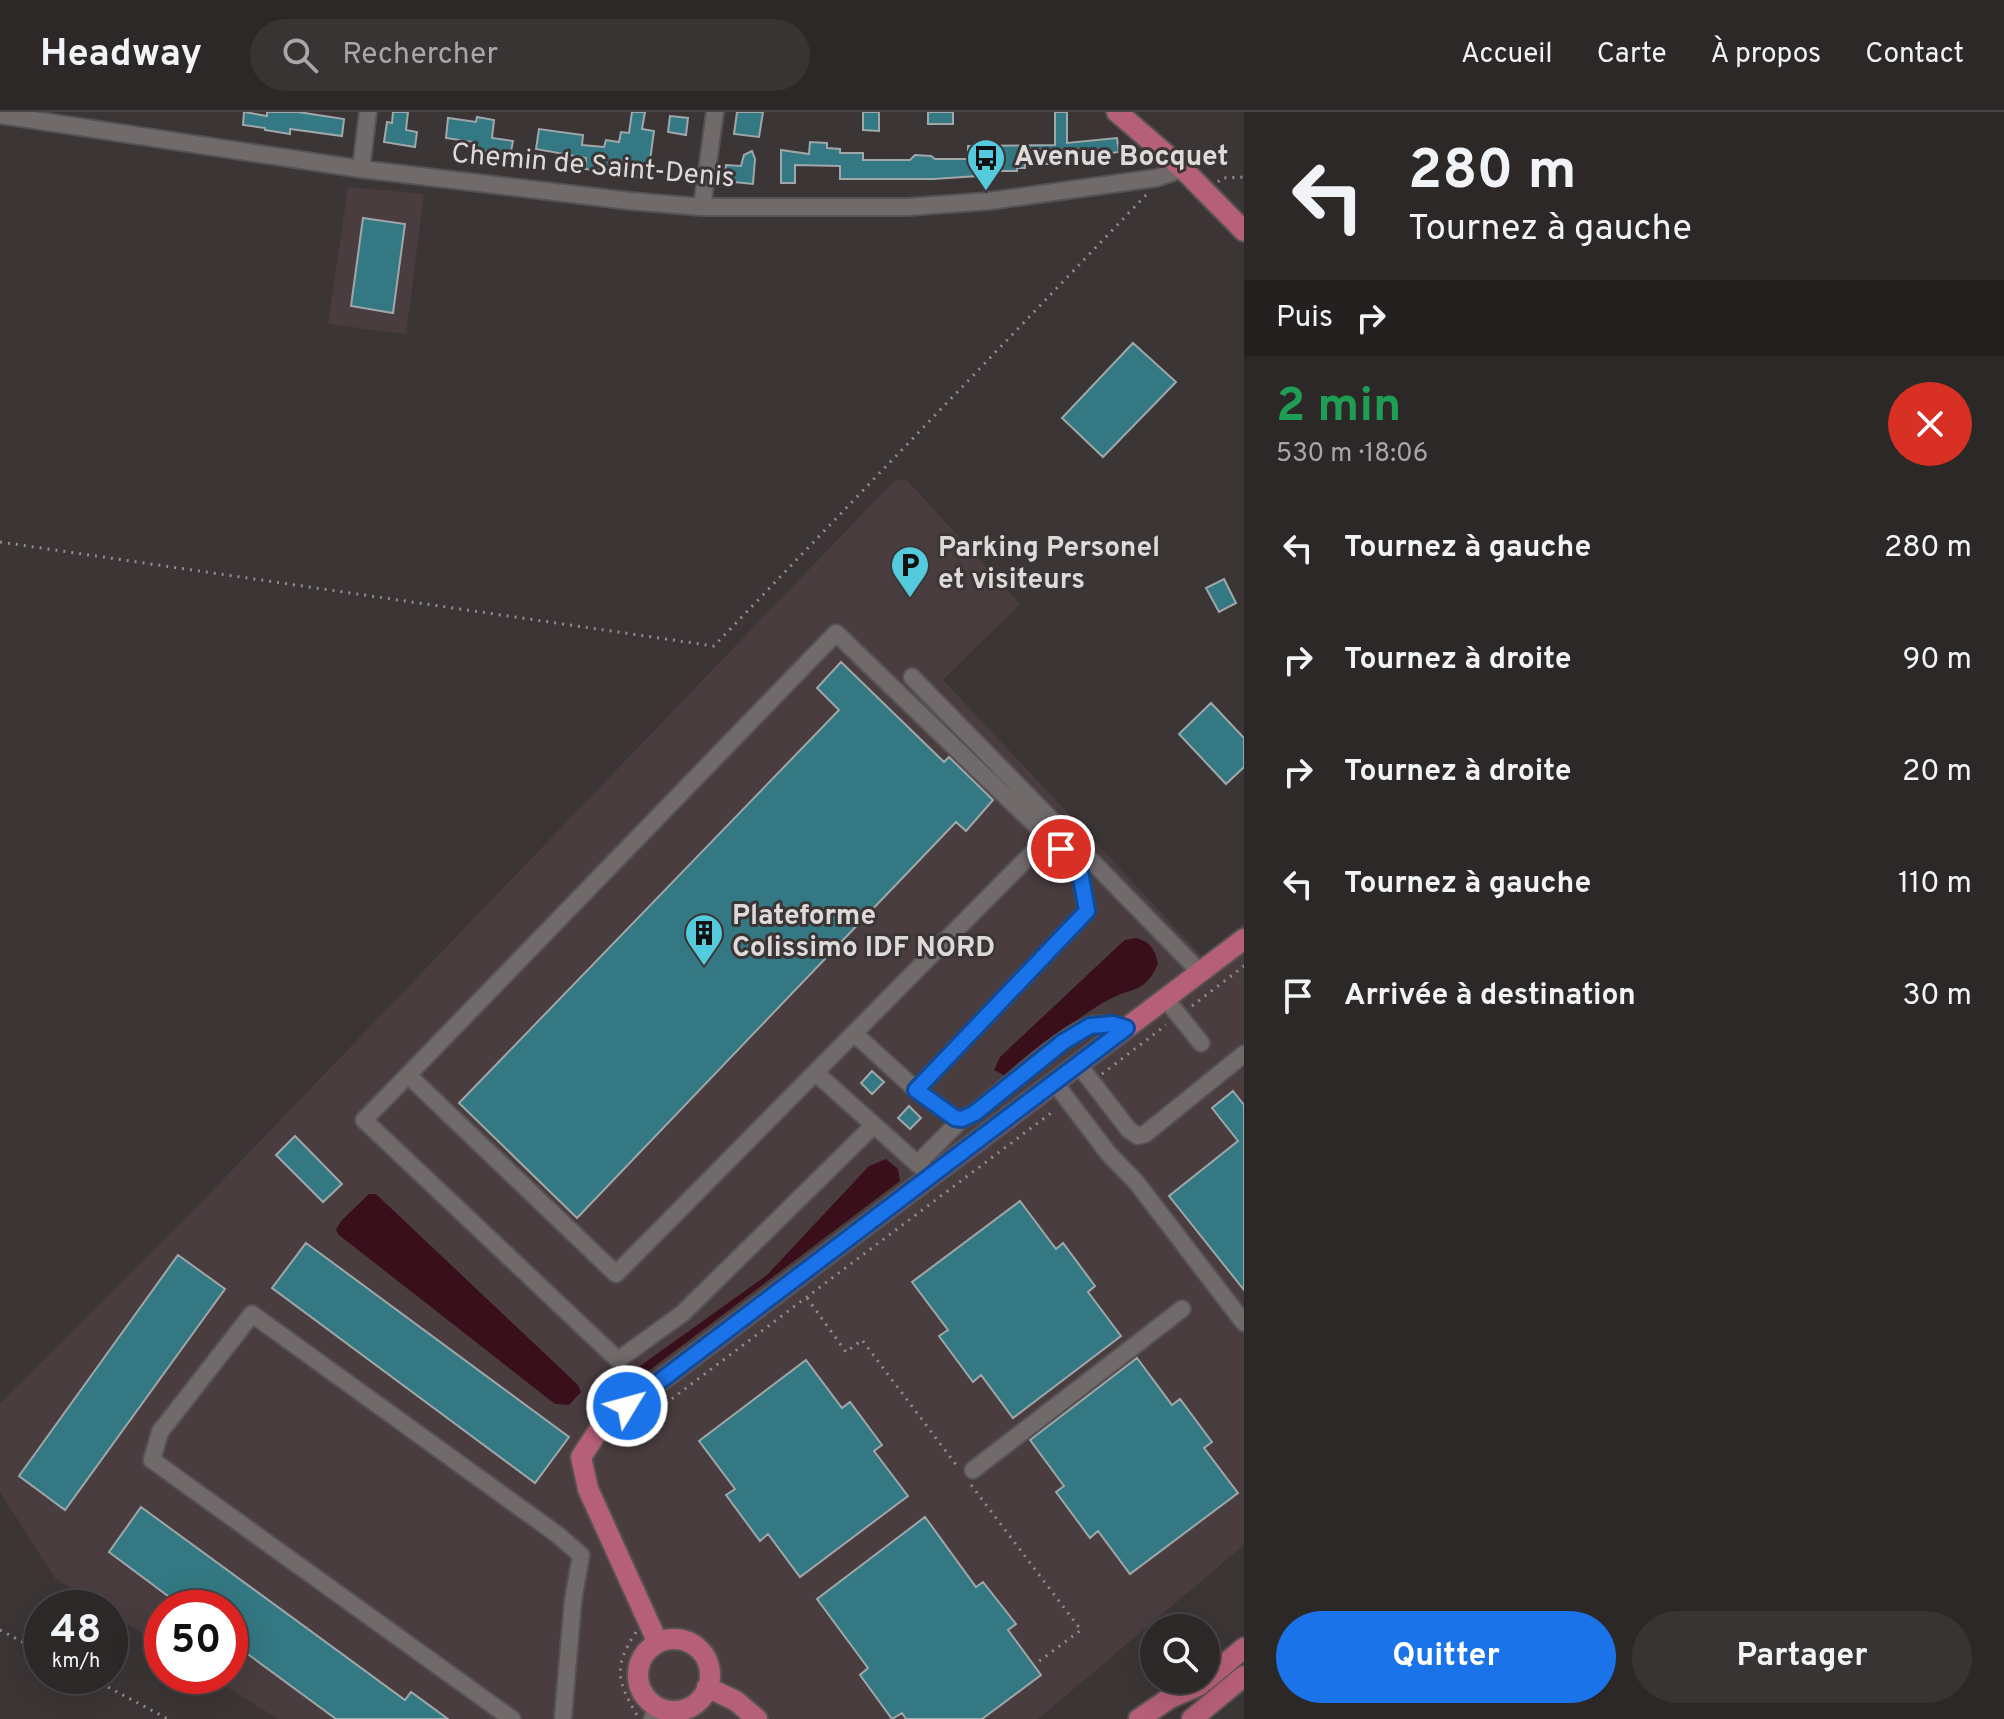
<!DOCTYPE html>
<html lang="fr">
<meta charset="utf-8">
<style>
:root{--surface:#2d2828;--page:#393434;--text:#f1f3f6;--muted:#a7a6a8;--line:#484445;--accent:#1a73e8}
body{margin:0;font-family:Overpass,sans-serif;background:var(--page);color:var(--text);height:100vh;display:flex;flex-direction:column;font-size:30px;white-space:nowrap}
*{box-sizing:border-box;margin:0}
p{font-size:26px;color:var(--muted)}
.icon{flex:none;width:44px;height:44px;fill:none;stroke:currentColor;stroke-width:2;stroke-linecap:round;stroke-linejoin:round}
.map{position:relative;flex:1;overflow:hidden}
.drawer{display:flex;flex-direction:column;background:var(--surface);width:760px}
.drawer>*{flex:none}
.guide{background:#2d2828;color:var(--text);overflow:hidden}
.controls{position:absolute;left:1140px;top:1502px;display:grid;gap:16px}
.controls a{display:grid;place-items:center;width:80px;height:80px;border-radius:50%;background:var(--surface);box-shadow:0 8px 32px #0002,0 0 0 2px var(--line);font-size:40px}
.speed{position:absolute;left:24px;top:1478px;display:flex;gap:16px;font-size:40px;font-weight:700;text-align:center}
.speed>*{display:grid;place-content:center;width:104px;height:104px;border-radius:50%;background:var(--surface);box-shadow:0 8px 32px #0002,0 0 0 2px var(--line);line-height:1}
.speed small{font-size:20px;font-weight:400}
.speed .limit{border:12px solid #d22;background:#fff;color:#111}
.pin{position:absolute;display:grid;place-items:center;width:68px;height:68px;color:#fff;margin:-34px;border:4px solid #fff;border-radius:50%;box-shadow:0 2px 8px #0007}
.me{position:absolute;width:88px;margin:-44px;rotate:53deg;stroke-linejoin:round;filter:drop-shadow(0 0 6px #0008)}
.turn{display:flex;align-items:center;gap:28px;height:168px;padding:0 32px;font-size:36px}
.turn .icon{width:104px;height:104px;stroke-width:2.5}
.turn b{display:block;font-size:56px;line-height:68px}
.then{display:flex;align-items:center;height:76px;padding:0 32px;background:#0003;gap:16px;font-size:30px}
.round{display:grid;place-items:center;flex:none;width:84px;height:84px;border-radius:42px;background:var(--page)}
.head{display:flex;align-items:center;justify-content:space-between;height:136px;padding:0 32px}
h1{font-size:48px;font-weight:700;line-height:60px;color:#1e9e55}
.button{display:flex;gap:16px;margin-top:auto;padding:16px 32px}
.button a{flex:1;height:92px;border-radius:48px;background:var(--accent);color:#fff;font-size:32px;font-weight:700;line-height:92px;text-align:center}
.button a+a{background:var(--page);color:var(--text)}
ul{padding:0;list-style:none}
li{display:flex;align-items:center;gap:24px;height:112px;padding:0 32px}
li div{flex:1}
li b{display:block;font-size:30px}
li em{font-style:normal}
header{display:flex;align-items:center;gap:48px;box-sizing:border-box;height:112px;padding:0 40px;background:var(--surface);border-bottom:2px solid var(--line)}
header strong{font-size:38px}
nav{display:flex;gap:44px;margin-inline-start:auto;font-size:28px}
.search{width:560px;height:72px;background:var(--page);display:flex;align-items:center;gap:20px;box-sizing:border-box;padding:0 28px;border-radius:44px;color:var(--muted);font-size:30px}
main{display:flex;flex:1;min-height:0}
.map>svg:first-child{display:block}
.built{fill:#4a3d3f}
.water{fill:#3a0f1c}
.building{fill:#337883;stroke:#9fa7a9;stroke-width:2}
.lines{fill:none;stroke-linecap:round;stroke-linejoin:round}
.minor-casing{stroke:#575253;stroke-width:20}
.major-casing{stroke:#575253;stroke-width:24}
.path{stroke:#928c8d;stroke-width:3;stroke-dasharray:2 6;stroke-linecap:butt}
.minor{stroke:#716a6b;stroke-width:16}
.major{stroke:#b65f78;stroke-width:20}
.route-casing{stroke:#114b97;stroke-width:20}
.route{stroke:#1a73e8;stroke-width:14}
.labels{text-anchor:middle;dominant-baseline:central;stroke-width:6;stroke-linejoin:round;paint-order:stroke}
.poi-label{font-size:28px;font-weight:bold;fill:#dedada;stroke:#3c3536;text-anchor:start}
.street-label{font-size:28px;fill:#dedada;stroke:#3c3536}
</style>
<header>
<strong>Headway</strong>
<div class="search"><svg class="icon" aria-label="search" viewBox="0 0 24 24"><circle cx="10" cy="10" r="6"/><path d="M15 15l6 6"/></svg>Rechercher</div>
<nav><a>Accueil</a><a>Carte</a><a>À propos</a><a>Contact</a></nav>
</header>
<main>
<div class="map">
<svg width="1244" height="1607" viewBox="0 0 1244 1607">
<rect width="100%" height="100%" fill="#3c3536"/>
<path class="built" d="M348,75L424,82L406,222L328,212Z
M906,367L1020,492L943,568L1202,844L1244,811V1433L1038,1607H278L209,1564H230V1496H162V1534L110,1501V1496H102L55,1466L0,1380V1291L191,1101L894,369Z"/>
<path class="water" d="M1136,826C1151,830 1155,838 1158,852C1145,881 1133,875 1110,887C1071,907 1042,941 1005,964L994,958L1000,945L1116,836L1125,828Z
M886,1047L898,1057L900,1069L606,1291L601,1282L767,1163L869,1054Z
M369,1082H376L578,1273L581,1280L569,1293L555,1292L339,1123L336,1118L341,1109Z"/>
<path class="building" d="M244,0L267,4V0H298L344,7L342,24L290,17V22L265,18V16L243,13Z
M393,0H408L406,18L417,20L415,35L384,30L387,10L392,11Z
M632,0H645L642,17L654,19L648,63H644V66L585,57L586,46L536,37L539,17L583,23L582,33L604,35L606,28L619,30L621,20L629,21Z
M737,0H763L759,25L734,22Z
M863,0H879V19L863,18Z
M928,0H953V12H928Z
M1055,0H1067V31L1117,26L1119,40L1111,41L1112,48L1093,52H1025V56H1017V59H993V63L933,67H840V54L795,53V71H781V38L809,42L810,30L827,31V36L840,37V41H863V48H910L915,43L931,44L935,47H968V34L1055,33Z
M670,4L688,6L686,23L668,20Z
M477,5L494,8L492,26L513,29L510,44L472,37L473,30L446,26L448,6L476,10Z
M752,39L755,47L753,72L724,69L726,53L741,54L744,43Z
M363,106L405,112L393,201L351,194Z
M1133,231L1176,270L1103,345L1062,306Z
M1224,467L1236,491L1219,500L1206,476Z
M841,550L944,650L949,645L993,688L966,719L956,710L577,1106L459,991L839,598L817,576Z
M1211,591L1244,626V655L1226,672L1179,622Z
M872,959L884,970L872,982L861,971Z
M1233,979L1244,993V1178L1169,1084L1238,1029L1212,996Z
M909,994L921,1006L910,1017L898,1006Z
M295,1024L342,1072L323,1090L276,1043Z
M1020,1089L1056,1137L1063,1131L1095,1174L1088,1180L1121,1224L1013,1306L981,1263L973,1270L939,1224L948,1218L912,1170Z
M306,1131L569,1325L535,1371L272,1176Z
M178,1143L225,1177L65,1398L19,1364Z
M1137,1246L1172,1293L1180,1287L1212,1330L1204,1336L1238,1381L1130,1462L1098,1419L1090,1426L1056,1380L1064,1374L1030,1328Z
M806,1248L842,1296L850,1290L882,1333L874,1339L908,1384L800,1465L768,1422L760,1429L726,1383L735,1377L699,1329Z
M141,1395L405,1588L411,1580L448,1607H336L230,1529V1496H184L109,1440Z
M925,1405L976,1475L983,1470L1016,1512L1008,1518L1041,1563L982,1607H906L902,1601L892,1607L860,1563L868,1556L817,1487Z"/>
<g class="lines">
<g class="minor-casing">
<path id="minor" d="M0,3L361,57L630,89L702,95H908L989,89L1156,66L1183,57
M361,57L368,0
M702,95L715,0
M836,521L1048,725L616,1162L408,963Z
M912,565L1200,860
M1165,886L1201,931
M855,922L916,978L955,1006L962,1007L975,1001C1001,980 1061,924 1089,914C1101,910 1115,913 1126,916
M1078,952L1129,1018L1138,1024L1145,1022L1244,942
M817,962L931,1064
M408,963L364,1008L618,1248L683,1201L874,1013
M1055,971L1108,1041L1137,1071L1244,1211
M916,978L1087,799L1079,754L1048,725
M917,1052L962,1007
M973,1358L1182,1197
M512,1607L152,1348L160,1320L252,1202L558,1423L581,1443L573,1489L563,1605
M652,1607L657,1594"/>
</g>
<g class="major-casing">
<path id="major" d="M1117,0L1183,57L1244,119
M638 1563a36 36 0 1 1 72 0a36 36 0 1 1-72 0Z
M658,1531L588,1377L581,1345L602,1313L1244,827
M1206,1568L1244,1536
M707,1575L736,1589L757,1607
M1139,1607L1170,1586L1200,1573
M1192,1607L1244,1564"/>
</g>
<path class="path" d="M1218,70L1222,66L1244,65
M0,430L714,534L1147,82
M1192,894L1244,854
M1102,962L1166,913
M807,1186L846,1240L862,1228L957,1354
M613,1324L617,1326L633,1316L1055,998
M971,1373L1081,1518L1034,1553
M0,1518L42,1540
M636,1520C613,1555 617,1569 637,1603
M87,1564L168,1607"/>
<use href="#minor" class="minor"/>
<use href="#major" class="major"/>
</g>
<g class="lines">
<g class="route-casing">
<path id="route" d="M627,1294L1126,916L1113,912L1090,914L1063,930L975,1001L962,1007L955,1006L916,978L1087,799L1079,754L1061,737"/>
</g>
<use href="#route" class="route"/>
</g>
<defs>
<g id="bus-pin" transform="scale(2)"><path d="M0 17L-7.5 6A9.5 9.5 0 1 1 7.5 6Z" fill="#54cadd" stroke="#3c3536"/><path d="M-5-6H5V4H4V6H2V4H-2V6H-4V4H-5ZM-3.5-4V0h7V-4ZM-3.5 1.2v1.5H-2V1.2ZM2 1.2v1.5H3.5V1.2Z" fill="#111"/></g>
<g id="parking-pin" transform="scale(2)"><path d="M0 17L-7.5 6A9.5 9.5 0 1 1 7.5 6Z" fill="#54cadd" stroke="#3c3536"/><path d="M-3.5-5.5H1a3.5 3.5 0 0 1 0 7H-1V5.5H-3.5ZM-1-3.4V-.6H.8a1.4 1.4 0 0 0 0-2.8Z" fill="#111"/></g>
<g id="building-pin" transform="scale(2)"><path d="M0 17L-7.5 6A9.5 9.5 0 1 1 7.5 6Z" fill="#54cadd" stroke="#3c3536"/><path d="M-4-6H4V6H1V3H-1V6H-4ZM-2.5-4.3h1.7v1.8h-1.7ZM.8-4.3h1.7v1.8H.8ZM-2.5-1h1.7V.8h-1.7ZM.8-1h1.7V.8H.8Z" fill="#111"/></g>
</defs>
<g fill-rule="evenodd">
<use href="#bus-pin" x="986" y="46"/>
<use href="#parking-pin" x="910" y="453"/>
<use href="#building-pin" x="704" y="821"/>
</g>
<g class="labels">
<g class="poi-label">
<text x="1014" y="46">Avenue Bocquet</text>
<text x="938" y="437">Parking Personel<tspan x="938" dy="32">et visiteurs</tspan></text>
<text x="732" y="805">Plateforme<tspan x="732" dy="32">Colissimo IDF NORD</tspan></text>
</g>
<g class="street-label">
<text transform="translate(593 55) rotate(5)">Chemin de Saint-Denis</text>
</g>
</g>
</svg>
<div class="controls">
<a><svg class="icon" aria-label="search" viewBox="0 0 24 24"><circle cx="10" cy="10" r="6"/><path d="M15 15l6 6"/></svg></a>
</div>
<div class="speed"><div>48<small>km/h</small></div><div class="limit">50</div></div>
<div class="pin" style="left:1061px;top:737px;background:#d93025"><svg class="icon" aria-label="arrive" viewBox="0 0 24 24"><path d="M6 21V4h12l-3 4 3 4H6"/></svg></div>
<svg class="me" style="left:627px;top:1294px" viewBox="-20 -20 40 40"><circle r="17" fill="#1a73e8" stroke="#fff" stroke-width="3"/><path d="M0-11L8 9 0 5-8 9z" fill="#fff"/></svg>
</div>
<section class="drawer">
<div class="guide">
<div class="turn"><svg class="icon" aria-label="left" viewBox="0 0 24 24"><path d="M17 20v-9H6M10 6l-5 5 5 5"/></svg><div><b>280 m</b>Tournez à gauche</div></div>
<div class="then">Puis<svg class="icon" aria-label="right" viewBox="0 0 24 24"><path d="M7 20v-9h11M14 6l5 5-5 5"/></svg></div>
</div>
<div class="head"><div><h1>2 min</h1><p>530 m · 18:06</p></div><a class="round" style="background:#d93025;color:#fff"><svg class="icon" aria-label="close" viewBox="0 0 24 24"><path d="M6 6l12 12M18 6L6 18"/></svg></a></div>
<ul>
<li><svg class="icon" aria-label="left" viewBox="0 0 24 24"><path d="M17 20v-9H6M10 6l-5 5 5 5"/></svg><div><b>Tournez à gauche</b></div><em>280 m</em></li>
<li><svg class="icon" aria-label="right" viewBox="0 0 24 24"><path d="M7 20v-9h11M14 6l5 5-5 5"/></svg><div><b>Tournez à droite</b></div><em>90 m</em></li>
<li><svg class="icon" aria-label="right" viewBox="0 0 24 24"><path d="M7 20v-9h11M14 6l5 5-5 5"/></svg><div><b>Tournez à droite</b></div><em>20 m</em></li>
<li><svg class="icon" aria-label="left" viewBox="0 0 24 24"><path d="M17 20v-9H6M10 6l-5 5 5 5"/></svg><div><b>Tournez à gauche</b></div><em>110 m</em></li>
<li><svg class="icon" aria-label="arrive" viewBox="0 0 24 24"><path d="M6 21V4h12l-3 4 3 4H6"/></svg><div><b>Arrivée à destination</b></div><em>30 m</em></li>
</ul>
<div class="button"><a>Quitter</a><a>Partager</a></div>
</section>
</main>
